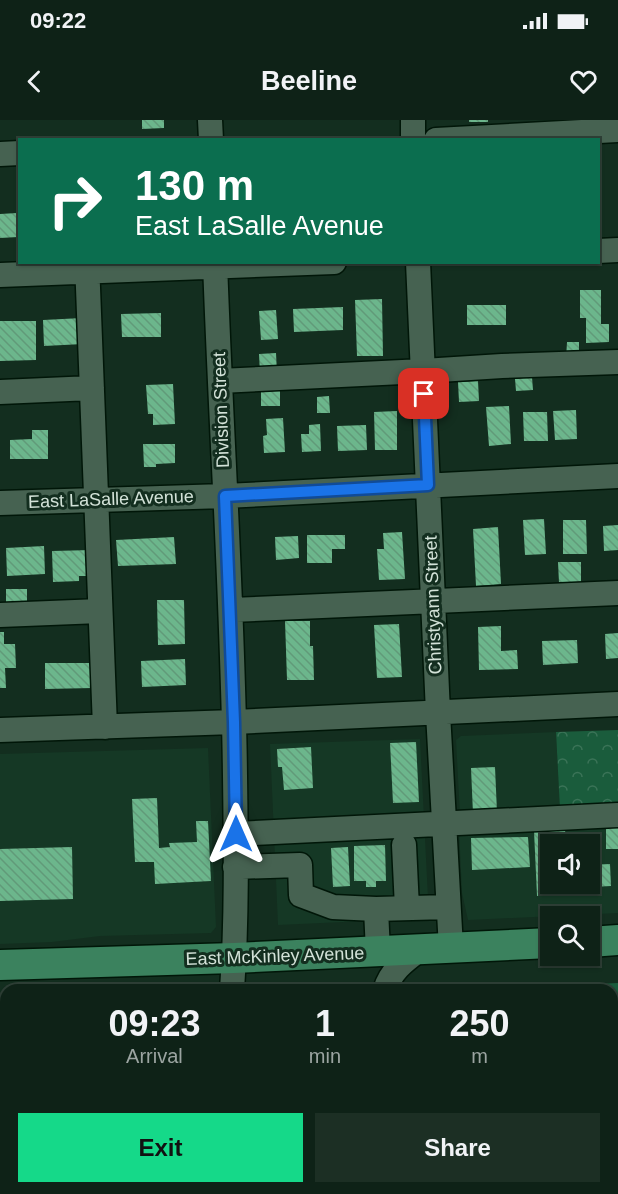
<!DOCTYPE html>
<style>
:root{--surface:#0e2217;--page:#1c2f24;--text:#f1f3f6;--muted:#9ba4a1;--line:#2e3f36;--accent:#15d989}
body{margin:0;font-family:Helvetica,sans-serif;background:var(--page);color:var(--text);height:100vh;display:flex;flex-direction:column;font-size:22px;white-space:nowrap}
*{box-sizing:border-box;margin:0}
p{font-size:20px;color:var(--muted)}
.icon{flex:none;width:33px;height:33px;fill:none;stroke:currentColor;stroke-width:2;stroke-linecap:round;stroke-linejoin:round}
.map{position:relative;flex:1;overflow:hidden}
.details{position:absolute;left:0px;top:864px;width:618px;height:210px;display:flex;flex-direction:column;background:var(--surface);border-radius:18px 18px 0 0;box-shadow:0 2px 4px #0004,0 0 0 2px var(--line)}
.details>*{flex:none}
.top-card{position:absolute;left:18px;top:18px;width:582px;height:126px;border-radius:0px;box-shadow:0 2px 4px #0004,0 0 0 2px var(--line);background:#0b6e4f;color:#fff;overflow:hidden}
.fabs{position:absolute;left:540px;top:714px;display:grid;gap:12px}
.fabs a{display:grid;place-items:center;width:60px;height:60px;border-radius:0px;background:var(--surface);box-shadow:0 2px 4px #0004,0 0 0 2px var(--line);font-size:30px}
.pin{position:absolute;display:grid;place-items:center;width:51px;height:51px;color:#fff;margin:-26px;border-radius:12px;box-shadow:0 3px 9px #0006}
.me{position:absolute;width:66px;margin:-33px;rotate:0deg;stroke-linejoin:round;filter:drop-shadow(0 0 4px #0008)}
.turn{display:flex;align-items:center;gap:21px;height:126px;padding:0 18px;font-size:27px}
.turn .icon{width:78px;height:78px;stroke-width:2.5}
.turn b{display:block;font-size:42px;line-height:51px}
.eta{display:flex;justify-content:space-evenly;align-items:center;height:102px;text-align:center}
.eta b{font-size:36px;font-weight:700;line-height:42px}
.cta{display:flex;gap:12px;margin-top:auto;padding:12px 18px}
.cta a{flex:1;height:69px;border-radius:0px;background:var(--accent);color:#111;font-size:24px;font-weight:700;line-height:69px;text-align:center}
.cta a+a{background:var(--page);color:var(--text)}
.status{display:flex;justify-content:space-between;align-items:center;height:42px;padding:0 30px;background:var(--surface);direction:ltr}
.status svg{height:16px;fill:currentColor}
header{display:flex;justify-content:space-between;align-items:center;height:78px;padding:0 18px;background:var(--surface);font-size:27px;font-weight:700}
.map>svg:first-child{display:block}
.built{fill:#153825;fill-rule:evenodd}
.grass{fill:url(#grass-tufts)}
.forest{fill:url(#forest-crowns)}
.pitch{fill:#1a5c3c}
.building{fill:url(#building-back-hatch)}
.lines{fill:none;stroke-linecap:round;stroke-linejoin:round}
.minor-casing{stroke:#001608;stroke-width:27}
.major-casing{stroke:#001608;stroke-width:33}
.minor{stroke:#466251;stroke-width:24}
.major{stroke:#3b825e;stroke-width:30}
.route-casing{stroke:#114b97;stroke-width:15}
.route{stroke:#1a73e8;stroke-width:10}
.labels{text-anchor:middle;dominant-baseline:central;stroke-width:6;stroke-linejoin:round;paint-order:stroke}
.street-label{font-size:18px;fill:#d3e2d8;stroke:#132e1f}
</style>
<div class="status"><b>09:22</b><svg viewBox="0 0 49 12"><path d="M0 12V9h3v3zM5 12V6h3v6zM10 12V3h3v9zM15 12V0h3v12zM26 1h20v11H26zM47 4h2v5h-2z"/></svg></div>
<header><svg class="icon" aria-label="back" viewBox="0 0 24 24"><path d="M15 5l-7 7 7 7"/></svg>Beeline<svg class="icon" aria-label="heart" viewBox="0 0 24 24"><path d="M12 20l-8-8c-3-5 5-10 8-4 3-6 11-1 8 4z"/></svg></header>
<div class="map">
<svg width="618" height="1074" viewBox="0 0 618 1074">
<defs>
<pattern id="grass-tufts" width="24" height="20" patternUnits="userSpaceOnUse" patternTransform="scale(1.5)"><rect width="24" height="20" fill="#1a5c3c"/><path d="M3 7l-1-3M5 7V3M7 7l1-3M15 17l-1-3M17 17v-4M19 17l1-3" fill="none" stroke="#3a7357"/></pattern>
<pattern id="forest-crowns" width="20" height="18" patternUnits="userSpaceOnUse" patternTransform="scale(1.5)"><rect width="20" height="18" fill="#1a5c3c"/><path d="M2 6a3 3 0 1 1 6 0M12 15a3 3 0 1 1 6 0" fill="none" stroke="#3a7357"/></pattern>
<pattern id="building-back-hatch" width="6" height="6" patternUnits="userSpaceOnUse" patternTransform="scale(1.5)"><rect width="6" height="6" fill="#6cb68c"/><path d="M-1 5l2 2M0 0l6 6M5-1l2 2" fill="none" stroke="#619a79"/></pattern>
</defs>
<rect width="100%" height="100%" fill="#132e1f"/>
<path class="built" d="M556,612L560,690L460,695L456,620L461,616Z
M420,619L429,798L278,805L270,624Z
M208,628L216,807L211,813L100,816L52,822L0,824V634Z
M618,701V793L468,800L462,773L459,708ZM550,724H590V764H550Z"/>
<path class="grass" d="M618,863V1074H520L519,1068H612V870H507V868Z
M0,879L6,880V1068H187V1074H0Z"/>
<path class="forest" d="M618,610V687L560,690L556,612Z"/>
<path class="pitch" d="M618,1069V1074H574V1070Z"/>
<path class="building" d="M142,0H164V8L142,9Z
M469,0H488V2H469Z
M17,93L18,117L0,118V94Z
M580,170H601V204H609V222L586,223V198H580Z
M382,179L383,236H357L355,180Z
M467,185H506V205H467Z
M343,187V210L294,212L293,189Z
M276,190L278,219L261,220L259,191Z
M161,193V217H122L121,194Z
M82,198L83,224L44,226L43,200Z
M0,201H36V240L0,241Z
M567,222H579V239H566Z
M276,233L277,253L260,254L259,234Z
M532,257L533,270L516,271L515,259Z
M478,261L479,281L459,282L458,262Z
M173,264L175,304L153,305V294H148L146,265Z
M261,269H280V286H261Z
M329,276L330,293H317V277Z
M509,286L511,324L489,326L486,287Z
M576,290L577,319L555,320L553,291Z
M397,291V330H375L374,292Z
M523,292H547L548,321H524Z
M283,298L285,332L264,333L263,316L267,315L266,299Z
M320,304L321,331L302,332L301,314H309V305Z
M366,305L367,330L338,331L337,306Z
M32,310H48V339H10V320L32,319Z
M143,324H175V343L156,344V347H144Z
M544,399L546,434L525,435L523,400Z
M563,400H586L587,434H563Z
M618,405V430L604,431L603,406Z
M498,407L501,464L476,466L473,409Z
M402,412L405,459L379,460L377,429H384L383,413Z
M307,415H345V429H332V443H307Z
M298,416L299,438L276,440L275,417Z
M174,417L176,444L118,446L116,420Z
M44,426L45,454L7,456L6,428Z
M92,430V456H79V461L53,462L52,431Z
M558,442H581V462L559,463Z
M6,469H27V492H6Z
M157,480H184L185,524L158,525Z
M285,501H310V526H313L314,560H287Z
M399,504L402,557L377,558L374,505Z
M501,506V531L517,530L518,549L479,550L478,507Z
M0,512H4V524H15L16,548H5L6,568H0Z
M618,513V538L606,539L605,514Z
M577,520L578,543L543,545L542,521Z
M185,539L186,565L142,567L141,541Z
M45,543H93V568L45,569Z
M416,622L419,682L393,683L390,623Z
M311,627L313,668L284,670L282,647H278L277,629Z
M495,647L497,692L473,694L471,648Z
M157,678L159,728L170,727L169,723L197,722L196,701H208L211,761L155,764L154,742H135L132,679Z
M606,708H618V729H606Z
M565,709L566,724H550V764H568V774L537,776L534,711Z
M528,717L530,747L472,750L471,718Z
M385,725L386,761H376V767H366V761H354V726Z
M72,727L73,779L0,781V729Z
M348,727L350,766L333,767L331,728Z
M610,744L611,766L574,768V764H590V745Z
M328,1068H344V1074H328Z
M429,1068H453L454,1074H429Z"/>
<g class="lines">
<g class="minor-casing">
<path id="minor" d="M210,0L211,20
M413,0V20
M436,20L618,10
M0,34L20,33
M598,131L618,130
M87,142L105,607
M215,142C221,314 233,485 235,656C236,727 237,799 232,870
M418,142L438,593L451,828
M0,155L334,142
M220,261L423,251L502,246L618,242
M0,272L92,268
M0,383L225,376L618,356
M231,490L618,473
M0,495L100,491
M0,610L234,602L618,584
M236,714L618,695
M404,725L407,788
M235,747L300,745L301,775L333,787L376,789L448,787
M376,789L378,832
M385,870C391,851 403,842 419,830
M387,1068L388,1074
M215,1074L216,1068"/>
</g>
<g class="major-casing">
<path id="major" d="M590,822L618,820
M0,845L234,838L550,823"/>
</g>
<use href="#minor" class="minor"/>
<use href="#major" class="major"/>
</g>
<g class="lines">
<g class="route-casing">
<path id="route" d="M236,714L234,602L225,376L428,365L424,274"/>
</g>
<use href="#route" class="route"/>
</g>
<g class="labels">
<g class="street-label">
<text transform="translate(221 290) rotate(-92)">Division Street</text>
<text transform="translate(111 379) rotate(-2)">East LaSalle Avenue</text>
<text transform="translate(433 485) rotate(-92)">Christyann Street</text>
<text transform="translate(275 836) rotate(-2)">East McKinley Avenue</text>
</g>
</g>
</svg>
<div class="fabs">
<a><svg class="icon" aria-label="sound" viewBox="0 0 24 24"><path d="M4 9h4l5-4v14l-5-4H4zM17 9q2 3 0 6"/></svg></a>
<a><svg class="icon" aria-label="search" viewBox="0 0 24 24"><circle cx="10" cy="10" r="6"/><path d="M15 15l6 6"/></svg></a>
</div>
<div class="pin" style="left:424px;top:274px;background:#d93025"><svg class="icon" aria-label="arrive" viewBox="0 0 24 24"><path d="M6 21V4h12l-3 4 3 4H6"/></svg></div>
<svg class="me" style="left:236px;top:714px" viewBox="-20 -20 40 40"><path d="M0-17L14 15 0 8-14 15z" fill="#1a73e8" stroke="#fff" stroke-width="4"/></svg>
<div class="top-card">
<div class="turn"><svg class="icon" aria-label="right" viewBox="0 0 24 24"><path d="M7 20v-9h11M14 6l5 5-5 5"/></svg><div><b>130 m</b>East LaSalle Avenue</div></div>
</div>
<section class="details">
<div class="eta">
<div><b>09:23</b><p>Arrival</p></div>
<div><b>1</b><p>min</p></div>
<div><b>250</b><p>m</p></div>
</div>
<div class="cta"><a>Exit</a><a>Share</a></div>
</section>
</div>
